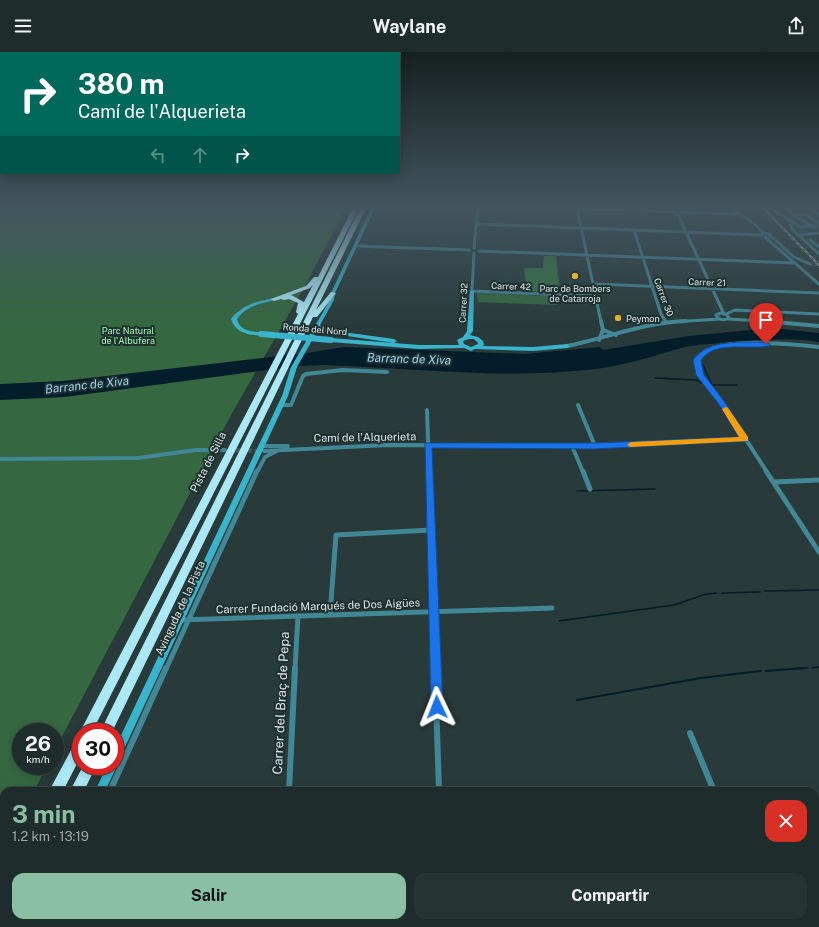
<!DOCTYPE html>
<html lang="es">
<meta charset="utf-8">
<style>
:root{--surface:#1e2c2b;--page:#263433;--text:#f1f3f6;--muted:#a1a7a9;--line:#3c4847;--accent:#8abfa5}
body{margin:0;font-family:"Public Sans",sans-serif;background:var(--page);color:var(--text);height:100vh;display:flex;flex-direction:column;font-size:15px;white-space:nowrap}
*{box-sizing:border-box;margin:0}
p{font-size:13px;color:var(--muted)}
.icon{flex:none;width:22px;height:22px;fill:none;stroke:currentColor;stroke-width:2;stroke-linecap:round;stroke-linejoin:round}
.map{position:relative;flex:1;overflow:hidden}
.details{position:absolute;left:0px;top:735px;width:819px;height:140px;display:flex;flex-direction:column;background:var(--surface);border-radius:12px 12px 0 0;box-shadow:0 2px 10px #0003,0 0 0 1px var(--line)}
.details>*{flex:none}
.top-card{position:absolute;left:0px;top:0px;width:400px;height:122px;box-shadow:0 2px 10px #0003,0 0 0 1px var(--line);background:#00695c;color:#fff;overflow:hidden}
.speed{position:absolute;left:12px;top:671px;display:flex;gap:8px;font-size:20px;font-weight:700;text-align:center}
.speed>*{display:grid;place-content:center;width:52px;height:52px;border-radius:50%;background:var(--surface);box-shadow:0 2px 10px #0003,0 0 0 1px var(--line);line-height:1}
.speed small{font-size:10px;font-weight:400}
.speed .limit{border:6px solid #d22;background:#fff;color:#111}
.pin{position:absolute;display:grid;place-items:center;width:34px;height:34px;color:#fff;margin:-41px -17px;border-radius:50% 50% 50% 0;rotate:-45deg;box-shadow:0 0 4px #0007}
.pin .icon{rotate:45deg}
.me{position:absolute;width:44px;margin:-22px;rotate:358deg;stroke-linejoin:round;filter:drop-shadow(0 0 3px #0008)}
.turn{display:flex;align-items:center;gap:14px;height:84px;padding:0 12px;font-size:18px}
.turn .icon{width:52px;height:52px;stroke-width:2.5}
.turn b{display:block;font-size:28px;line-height:34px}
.lanes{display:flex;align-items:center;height:38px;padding:0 12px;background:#0003;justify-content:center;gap:20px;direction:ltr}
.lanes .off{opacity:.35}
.round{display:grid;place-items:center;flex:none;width:42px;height:42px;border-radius:12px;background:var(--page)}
.overview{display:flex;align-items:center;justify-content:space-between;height:68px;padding:0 12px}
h1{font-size:24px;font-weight:700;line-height:30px;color:var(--accent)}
.action{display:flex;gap:8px;margin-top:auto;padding:8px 12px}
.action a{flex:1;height:46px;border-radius:12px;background:var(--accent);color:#111;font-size:16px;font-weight:700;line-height:46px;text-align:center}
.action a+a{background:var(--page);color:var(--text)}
header{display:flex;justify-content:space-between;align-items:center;height:52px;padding:0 12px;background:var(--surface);font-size:18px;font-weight:700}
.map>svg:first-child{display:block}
.green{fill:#356840}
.forest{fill:#357544}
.water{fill:#041d2a}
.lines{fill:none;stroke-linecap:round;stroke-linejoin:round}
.stream-far1{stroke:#041d2a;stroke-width:1.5}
.stream{stroke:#041d2a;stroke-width:2}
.street-tunnel-far1{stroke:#435453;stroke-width:3;stroke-dasharray:3 1.5;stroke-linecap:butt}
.street-tunnel{stroke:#435453;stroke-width:4;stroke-dasharray:4 2;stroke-linecap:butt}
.street-far3{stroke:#428796;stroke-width:3}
.street-far2{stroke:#428796;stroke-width:4}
.street-far1{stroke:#428796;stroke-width:5}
.street{stroke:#428796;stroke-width:6}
.secondary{fill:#39b4cd;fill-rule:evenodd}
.highway{fill:#abe8f6;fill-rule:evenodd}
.rail-casing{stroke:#a6b3b2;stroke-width:2}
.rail{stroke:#1e302f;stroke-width:1;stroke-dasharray:3;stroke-linecap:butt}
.secondary-bridge{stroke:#39b4cd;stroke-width:6}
.route{fill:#1a73e8;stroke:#114b97}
.slow{fill:#f59e0b}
.poi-dot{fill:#e2af34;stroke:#1e302f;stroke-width:1.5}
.labels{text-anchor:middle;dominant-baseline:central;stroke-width:4;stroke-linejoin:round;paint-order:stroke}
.far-street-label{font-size:9px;fill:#dbe6e5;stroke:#1e302f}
.far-poi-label{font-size:9px;fill:#dbe6e5;stroke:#1e302f}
.far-park-label{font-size:9px;fill:#a3fdb4;stroke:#1e302f}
.street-label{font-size:11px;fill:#dbe6e5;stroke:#1e302f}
.water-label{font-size:12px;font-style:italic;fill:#97d3f7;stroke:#1e302f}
.near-street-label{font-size:13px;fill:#dbe6e5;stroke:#1e302f}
</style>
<header><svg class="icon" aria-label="menu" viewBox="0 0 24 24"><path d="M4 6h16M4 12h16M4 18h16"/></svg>Waylane<svg class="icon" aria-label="share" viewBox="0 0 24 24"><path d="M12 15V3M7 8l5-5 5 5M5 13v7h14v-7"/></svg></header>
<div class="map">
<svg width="819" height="875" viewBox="0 0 819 875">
<rect width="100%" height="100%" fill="#283a39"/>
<path class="green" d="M0,154H347L306,232L231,363L55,698V680H21V714H47L34,739H4V796L0,803Z
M477,241L551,244L557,248V253L478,250Z
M473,871H634L635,875H473Z"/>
<path class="forest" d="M544,204H556L560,240L527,239L524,216H543Z"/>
<path class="water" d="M772,276L819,281V290C790,285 761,288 732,290C715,292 697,292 681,296C650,305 619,315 587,318C499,327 412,316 324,313L298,314L65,345L0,348V332L63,329L306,301L344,295L525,302L600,295L603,298L689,284Z"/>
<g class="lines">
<path class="stream-far1" d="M703,313L712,333
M655,326L696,328L702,331
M711,333H737
M577,439L655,437
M765,539L819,538
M722,541L760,540
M559,569L674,553L706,542L716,541
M812,616L819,615
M790,617L808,616"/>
<path class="stream" d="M766,619L804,616
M577,648L701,626L761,619"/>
<path class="street-tunnel-far1" d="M810,212L819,213"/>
<path class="street-tunnel" d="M230,398L261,399"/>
<path class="street-far3" d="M727,154L754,171L762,180L771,183L770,185
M770,154L779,162L801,175L819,174
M785,154L793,163L814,175
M809,154L819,163
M577,156L601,270
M673,157L674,154
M674,160L678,163L724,262
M793,163L805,162L819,171
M476,172L762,183
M791,173L792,177L819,202
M634,178L661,262L666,270
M799,183L819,181
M771,184L794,205L810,212
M765,185L819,232
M810,188L819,195
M355,194L469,198
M474,196L478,154
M479,199L794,211
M474,201L472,239L597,244
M594,232L819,241
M721,261L726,262L729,266C724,269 719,268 716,263Z
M726,262L735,258L819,262
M728,267L780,270
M672,270L720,267"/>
<path class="street-far2" d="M665,269L666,270
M764,269L819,274
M603,278L616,283
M599,288L603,278L601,269
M567,294C607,286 645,270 686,269
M281,353H291L303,324L306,322L343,318L387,320
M578,353L595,394
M427,358L429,420
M262,394H288
M572,394L583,420
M264,399L388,393L613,394L745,387
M0,407L138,406L196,398H225
M257,420L265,405L277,399
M767,420L723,352L701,324L697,308C699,306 701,302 703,301C722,285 795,292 819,295"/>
<path class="street-far1" d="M429,419L435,617
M583,419L590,437
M766,419L819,500
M774,430L819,428
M330,563L336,483L431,478
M180,568L552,556
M166,617L257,419
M295,617L298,564"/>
<path class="street" d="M435,616L439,739
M690,681L714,739
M110,739L166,616
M289,739L295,616
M815,810H819
M64,871L65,875
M284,871V875
M443,871L444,875
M767,871L769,875
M661,875L665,871"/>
<path class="secondary" d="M372,154H376L335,241L334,248L320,273L328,278L394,287L397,289L394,291L327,281L319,276L297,315L288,344L118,710L116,711L117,714L105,739H95L107,714H115V696L282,344L291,315L330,248L331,241Z
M530,154H575L579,156L739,161L741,162L739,163L578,158L575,157L532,155Z
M470,238L474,239L473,279L470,283L478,285L483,289L484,293L482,294L533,295L567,292L570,294L567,296L533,299L475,297L471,299L464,296L419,297L331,290L328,288L331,286L419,293H459L457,288L463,285L467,279ZM469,287H474L478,291V292L471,295L464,292L463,289Z
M274,246L276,247V248C262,251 246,254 237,267C240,280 252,279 263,281V283C250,284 235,281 231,267C242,253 258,249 274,246Z
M32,871H44L42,875H30Z"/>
<path class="highway" d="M354,154H360L92,680H81V683L80,680L82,676L298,262L296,260L298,251L289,247L284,248L281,247L274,249L271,247L306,234L314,225H318ZM313,233L304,250L291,243L310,236Z
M361,154H367L316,258L331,240L336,241L317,265H313L112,680H100Z
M81,685V704L63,739H49L77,687Z
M83,714H96L84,739H70Z
M4,834V855L0,856V835Z
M5,871H20L19,875H3Z"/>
<g class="rail-casing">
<path id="rail" d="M761,154L819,213"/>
</g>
<use href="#rail" class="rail"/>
<path class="secondary-bridge" d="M261,282L331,288"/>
</g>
<linearGradient id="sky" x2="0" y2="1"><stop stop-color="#16201f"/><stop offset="0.56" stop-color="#42555f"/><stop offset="1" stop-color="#42555f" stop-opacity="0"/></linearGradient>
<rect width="819" height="276" fill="url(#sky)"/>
<path class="route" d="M766,290L770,292L769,294C747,298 715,288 701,308L704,323L724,349L749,387L748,389L595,397L432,396L443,655L441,659L437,660L433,659L431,655L425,391H595L739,385L718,351L696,323L693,308C709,286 742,291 766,290Z"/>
<path class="slow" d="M726,355L728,356L748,385V389L631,395L627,393L631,390L739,385L722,357Z"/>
<g class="poi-dot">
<circle cx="575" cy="224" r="4"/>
<circle cx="618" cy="266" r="4"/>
</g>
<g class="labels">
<g class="far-street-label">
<text transform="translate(707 230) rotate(2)">Carrer 21</text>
<text transform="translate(511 234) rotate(2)">Carrer 42</text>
<text transform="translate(664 245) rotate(70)">Carrer 30</text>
<text transform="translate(463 251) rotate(-87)">Carrer 32</text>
<text transform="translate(315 277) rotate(5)">Ronda del Nord</text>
</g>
<g class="far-poi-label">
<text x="575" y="236">Parc de Bombers<tspan x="575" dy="10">de Catarroja</tspan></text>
<text x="626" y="266" text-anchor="start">Peymon</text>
</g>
<g class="far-park-label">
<text x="128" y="278">Parc Natural<tspan x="128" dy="10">de l'Albufera</tspan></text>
</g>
<g class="street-label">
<text transform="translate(365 385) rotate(-1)">Camí de l'Alquerieta</text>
<text transform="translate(208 410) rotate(-63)">Pista de Silla</text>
<text transform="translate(318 554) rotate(-2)">Carrer Fundació Marqués de Dos Aigües</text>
<text transform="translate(180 556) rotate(-65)">Avinguda de la Pista</text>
</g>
<g class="water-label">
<text transform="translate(409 307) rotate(2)">Barranc de Xiva</text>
<text transform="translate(87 333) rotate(-6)">Barranc de Xiva</text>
</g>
<g class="near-street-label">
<text transform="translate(281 651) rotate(-87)">Carrer del Braç de Pepa</text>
</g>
</g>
</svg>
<div class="speed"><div>26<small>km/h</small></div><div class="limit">30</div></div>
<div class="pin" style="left:766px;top:292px;background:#d93025"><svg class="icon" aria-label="arrive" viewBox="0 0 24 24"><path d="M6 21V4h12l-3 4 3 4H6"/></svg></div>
<svg class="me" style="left:437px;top:655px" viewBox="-20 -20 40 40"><path d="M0-17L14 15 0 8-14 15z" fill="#1a73e8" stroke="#fff" stroke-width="4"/></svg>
<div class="top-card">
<div class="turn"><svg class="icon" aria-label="right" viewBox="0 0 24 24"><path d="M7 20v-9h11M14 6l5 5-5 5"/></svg><div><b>380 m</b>Camí de l'Alquerieta</div></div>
<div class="lanes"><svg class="icon off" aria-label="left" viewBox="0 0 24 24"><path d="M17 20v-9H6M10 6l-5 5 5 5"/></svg><svg class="icon off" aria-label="ahead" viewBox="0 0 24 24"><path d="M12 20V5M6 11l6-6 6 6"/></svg><svg class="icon" aria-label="right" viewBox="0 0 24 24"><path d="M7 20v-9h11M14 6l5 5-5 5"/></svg></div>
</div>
<section class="details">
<div class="overview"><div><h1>3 min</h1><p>1.2 km · 13:19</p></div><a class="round" style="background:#d93025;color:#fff"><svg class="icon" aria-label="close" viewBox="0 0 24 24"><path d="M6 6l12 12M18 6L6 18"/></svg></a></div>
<div class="action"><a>Salir</a><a>Compartir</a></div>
</section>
</div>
